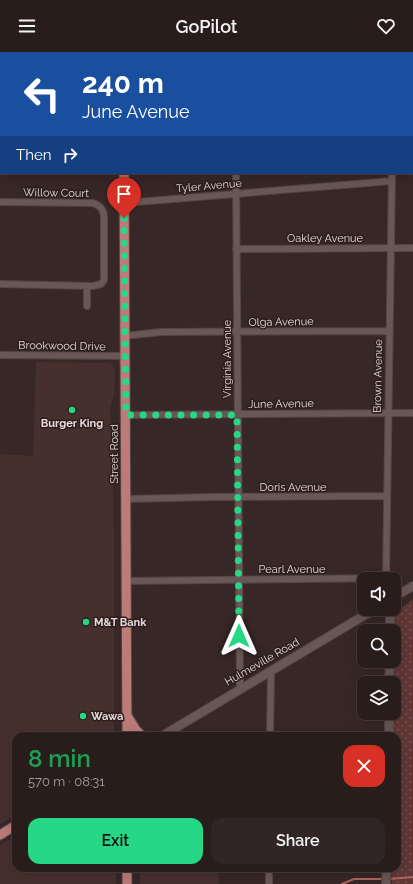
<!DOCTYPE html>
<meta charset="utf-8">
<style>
:root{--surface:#291d1c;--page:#312625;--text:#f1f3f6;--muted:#a5a2a3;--line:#453b3b;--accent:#26d886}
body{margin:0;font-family:Raleway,sans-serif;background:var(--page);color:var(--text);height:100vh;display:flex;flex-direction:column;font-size:15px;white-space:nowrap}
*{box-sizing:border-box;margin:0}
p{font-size:13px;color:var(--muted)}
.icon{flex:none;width:22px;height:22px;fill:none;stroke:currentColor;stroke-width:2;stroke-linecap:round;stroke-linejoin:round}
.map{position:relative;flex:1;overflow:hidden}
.details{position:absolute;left:12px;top:680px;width:389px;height:140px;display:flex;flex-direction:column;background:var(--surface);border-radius:12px;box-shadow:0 4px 16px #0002,0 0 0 1px var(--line)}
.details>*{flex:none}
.hud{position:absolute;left:0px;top:0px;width:413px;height:122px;box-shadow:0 4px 16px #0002,0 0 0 1px var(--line);background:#1a4fa0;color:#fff;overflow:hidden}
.tools{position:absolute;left:357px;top:520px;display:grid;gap:8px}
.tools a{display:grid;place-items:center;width:44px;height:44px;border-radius:8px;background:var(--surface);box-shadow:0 4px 16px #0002,0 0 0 1px var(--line);font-size:20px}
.pin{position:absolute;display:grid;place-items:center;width:34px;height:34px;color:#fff;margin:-41px -17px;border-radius:50% 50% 50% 0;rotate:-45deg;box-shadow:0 0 4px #0007}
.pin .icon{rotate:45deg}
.me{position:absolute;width:44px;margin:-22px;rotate:0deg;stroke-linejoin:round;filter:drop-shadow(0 0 3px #0008)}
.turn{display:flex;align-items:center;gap:14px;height:84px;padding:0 16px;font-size:18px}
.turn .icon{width:52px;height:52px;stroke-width:2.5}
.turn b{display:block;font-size:28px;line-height:34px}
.then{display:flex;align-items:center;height:38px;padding:0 16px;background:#0003;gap:8px;font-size:15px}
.round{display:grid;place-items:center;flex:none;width:42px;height:42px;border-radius:12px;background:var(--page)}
.overview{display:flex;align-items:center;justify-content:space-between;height:68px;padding:0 16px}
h1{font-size:24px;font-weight:600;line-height:30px;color:#1e9e55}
.cta{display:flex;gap:8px;margin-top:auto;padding:8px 16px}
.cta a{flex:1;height:46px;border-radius:12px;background:var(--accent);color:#111;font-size:16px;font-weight:600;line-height:46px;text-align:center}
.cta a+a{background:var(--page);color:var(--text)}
header{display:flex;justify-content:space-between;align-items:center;height:52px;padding:0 16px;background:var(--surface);font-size:18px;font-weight:600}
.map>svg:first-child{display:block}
.built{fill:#46302e}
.grass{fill:url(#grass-dots)}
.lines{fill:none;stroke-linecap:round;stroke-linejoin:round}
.stream{stroke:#b16461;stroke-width:2}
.street-casing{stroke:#524544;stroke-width:8}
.secondary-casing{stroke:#524544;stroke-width:10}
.primary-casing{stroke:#524544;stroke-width:11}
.street{stroke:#695755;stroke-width:6}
.secondary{stroke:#695755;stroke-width:8}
.primary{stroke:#bc7b78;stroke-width:9}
.route{stroke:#26d886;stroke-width:7;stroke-dasharray:0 12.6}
.poi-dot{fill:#26d886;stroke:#2d1d1c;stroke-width:1.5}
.labels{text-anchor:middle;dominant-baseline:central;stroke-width:3;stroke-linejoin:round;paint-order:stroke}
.street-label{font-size:11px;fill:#e6dbda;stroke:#2d1d1c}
.poi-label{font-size:11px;font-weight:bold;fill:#e6dbda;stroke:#2d1d1c;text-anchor:start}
</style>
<header><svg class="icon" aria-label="menu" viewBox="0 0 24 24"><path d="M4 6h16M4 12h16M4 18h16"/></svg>GoPilot<svg class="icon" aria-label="heart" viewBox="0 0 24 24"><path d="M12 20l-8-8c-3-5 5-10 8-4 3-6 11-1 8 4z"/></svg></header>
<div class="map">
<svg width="413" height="832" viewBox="0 0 413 832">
<defs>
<pattern id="grass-dots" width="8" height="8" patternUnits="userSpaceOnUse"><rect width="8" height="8" fill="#603735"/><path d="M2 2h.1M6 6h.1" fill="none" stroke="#775352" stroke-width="1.8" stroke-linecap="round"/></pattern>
</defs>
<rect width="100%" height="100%" fill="#372726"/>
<path class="built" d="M36,310L110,311L115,317L114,341L110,357L112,396L114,489V684H16V763L0,772V402L33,404Z
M16,784V816H116V832H0V793Z
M140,816H218L219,832H140Z"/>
<path class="grass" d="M413,547V832H392V816H397V684H394L395,561Z"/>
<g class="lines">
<path class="stream" d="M388,827L413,825
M342,832L354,827H384"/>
<g class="street-casing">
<path id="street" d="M235,0V1
M393,1V0
M412,35H413
M236,121L240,636
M0,150L93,151C100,154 103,156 104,165V228L101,232L93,234L0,232
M124,151L392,129
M236,197L413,196
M87,254V234
M124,284L161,280L389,279
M0,303L125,304
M126,363L413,361
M126,447L213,445L387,444
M386,527L392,121
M126,529L386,526
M270,684L271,619
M269,816V832"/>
</g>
<g class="secondary-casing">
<path id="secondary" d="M394,545L413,534
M390,579V557
M389,631L390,609
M162,684L375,557
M389,684V661
M386,832L387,816"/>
</g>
<g class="primary-casing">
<path id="primary" d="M123,0V1
M124,121L127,684
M128,665L136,678L142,684
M0,783L16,773
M127,832V816"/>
</g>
<use href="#street" class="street"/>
<use href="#secondary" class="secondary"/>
<use href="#primary" class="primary"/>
</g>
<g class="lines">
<path class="route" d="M124,166L126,363H237L239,584"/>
</g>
<g class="poi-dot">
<circle cx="72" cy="358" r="4"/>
<circle cx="86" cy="570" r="4"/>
<circle cx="83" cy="664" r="4"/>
</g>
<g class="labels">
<g class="street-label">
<text transform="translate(209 134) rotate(-5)">Tyler Avenue</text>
<text transform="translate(56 141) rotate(1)">Willow Court</text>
<text x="325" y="186">Oakley Avenue</text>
<text transform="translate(281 270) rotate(-1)">Olga Avenue</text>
<text transform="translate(62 294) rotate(1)">Brookwood Drive</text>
<text transform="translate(227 307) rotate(-90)">Virginia Avenue</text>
<text transform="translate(378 324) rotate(-89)">Brown Avenue</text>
<text transform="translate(281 352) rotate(-1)">June Avenue</text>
<text transform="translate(114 402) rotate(-90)">Street Road</text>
<text x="293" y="435">Doris Avenue</text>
<text x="292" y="517">Pearl Avenue</text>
<text transform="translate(262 610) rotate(-30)">Hulmeville Road</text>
</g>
<g class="poi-label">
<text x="72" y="371" text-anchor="middle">Burger King</text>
<text x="94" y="570">M&amp;T Bank</text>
<text x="91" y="664">Wawa</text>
</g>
</g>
</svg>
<div class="tools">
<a><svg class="icon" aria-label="sound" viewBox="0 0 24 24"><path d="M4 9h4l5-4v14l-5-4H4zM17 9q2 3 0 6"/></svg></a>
<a><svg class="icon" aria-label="search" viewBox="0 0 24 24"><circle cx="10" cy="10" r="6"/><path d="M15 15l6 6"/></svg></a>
<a><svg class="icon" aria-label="layers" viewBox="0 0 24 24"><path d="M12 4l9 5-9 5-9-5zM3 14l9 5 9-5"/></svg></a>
</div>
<div class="pin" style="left:124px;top:166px;background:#d93025"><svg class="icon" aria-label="arrive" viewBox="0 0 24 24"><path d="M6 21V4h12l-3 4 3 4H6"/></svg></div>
<svg class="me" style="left:239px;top:584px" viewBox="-20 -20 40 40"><path d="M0-17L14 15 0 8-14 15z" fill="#26d886" stroke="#fff" stroke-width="4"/></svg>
<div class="hud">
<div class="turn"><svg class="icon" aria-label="left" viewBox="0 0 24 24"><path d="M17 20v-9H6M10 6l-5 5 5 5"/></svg><div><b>240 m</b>June Avenue</div></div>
<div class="then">Then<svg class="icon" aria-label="right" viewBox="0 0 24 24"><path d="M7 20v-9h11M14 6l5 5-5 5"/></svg></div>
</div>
<section class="details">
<div class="overview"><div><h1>8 min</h1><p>570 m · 08:31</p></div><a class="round" style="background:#d93025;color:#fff"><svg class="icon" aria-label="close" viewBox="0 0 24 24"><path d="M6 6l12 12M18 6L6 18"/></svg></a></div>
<div class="cta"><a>Exit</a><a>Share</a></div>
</section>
</div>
